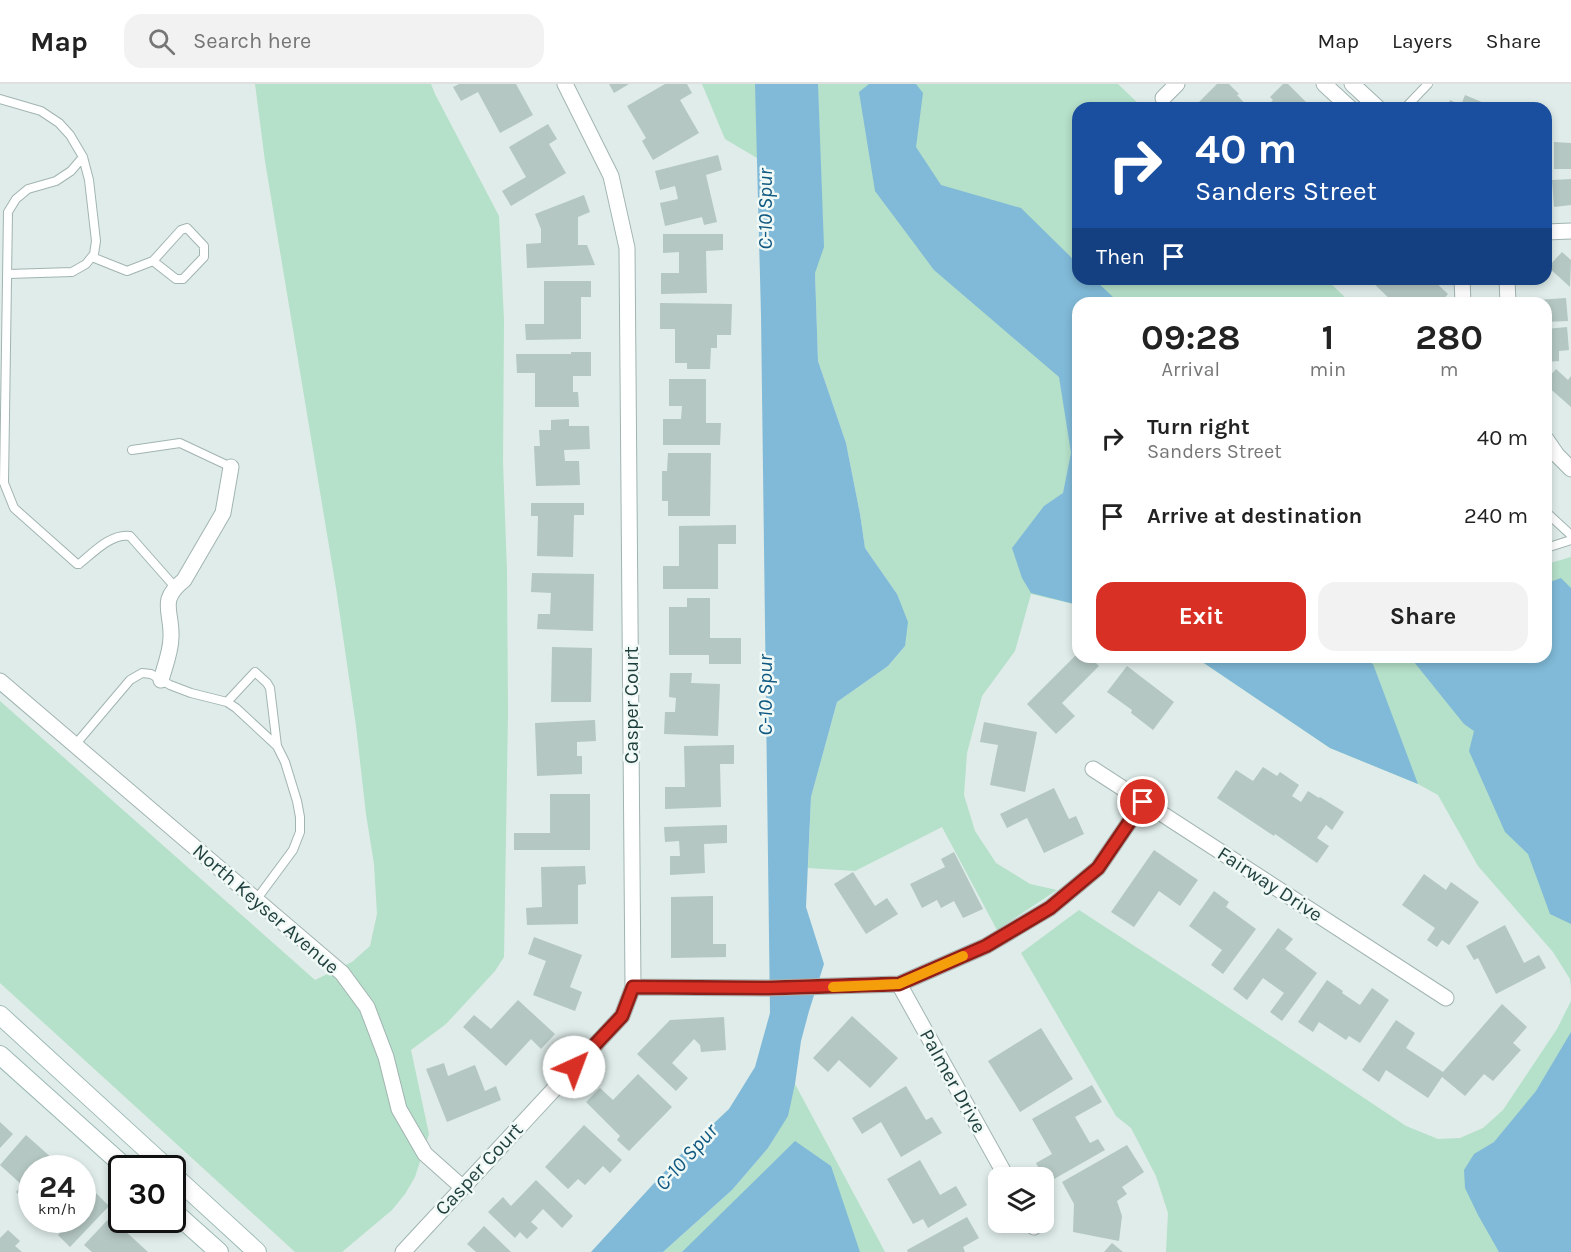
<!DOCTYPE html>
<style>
:root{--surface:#fff;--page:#f2f2f2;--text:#222;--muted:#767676;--line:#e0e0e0;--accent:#d93025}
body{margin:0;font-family:Karla,sans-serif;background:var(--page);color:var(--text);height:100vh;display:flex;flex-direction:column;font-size:22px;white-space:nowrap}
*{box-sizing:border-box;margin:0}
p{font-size:20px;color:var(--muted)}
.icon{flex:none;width:33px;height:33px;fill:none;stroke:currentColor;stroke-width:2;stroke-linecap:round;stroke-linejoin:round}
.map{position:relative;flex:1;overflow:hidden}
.sheet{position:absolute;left:1072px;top:213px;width:480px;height:366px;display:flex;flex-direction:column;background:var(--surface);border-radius:18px;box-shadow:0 3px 9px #0003}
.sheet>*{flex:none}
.hud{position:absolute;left:1072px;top:18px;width:480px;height:183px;border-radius:18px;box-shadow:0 3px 9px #0003;background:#1a4fa0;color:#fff;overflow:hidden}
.fabs{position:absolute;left:988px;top:1083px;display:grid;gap:12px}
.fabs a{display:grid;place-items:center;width:66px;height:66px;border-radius:12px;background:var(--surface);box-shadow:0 3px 9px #0003;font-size:30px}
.speed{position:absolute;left:18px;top:1071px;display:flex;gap:12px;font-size:30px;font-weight:700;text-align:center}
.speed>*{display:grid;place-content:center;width:78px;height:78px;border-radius:50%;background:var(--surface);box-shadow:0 3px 9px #0003;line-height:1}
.speed small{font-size:15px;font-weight:400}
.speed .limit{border:3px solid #111;border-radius:9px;background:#fff;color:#111}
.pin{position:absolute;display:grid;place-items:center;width:51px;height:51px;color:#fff;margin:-26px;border:3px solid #fff;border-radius:50%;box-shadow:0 2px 6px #0007}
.me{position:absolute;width:66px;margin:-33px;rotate:43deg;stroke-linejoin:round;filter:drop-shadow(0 0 4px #0008)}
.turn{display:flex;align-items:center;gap:21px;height:126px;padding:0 24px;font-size:27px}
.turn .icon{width:78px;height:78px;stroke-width:2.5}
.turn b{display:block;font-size:42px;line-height:51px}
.then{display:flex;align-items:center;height:57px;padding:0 24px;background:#0003;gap:12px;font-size:22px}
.eta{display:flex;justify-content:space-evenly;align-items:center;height:102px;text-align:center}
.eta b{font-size:36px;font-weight:700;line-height:42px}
.button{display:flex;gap:12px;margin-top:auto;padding:12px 24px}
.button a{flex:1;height:69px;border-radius:18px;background:var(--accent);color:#fff;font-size:24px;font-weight:700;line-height:69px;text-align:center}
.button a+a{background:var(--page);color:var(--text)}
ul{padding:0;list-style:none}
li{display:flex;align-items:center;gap:18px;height:78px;padding:0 24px}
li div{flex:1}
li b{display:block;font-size:22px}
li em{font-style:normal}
header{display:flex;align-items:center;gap:36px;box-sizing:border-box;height:84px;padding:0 30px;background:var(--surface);border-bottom:2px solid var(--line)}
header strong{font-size:28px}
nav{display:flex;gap:33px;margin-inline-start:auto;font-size:21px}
.search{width:420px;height:54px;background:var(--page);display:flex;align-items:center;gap:15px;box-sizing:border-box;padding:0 21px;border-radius:18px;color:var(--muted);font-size:22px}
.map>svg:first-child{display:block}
.green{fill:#b5e0c9}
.water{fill:#80bad8}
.building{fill:#b4c7c3}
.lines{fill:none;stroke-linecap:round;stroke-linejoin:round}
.lane-casing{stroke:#a1b4b2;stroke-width:10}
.street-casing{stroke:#a1b4b2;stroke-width:17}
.secondary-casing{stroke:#9cb9b4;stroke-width:20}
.lane{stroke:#fff;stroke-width:8}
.street{stroke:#fff;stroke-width:15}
.secondary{stroke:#fff;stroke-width:18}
.route-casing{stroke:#8d1f18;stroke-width:15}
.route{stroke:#d93025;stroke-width:10}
.slow{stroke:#f59e0b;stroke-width:10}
.labels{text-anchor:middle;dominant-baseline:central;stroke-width:5;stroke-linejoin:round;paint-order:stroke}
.street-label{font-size:20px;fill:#1e3e3c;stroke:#f0f9f6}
.water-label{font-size:21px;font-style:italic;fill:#115981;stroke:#f0f9f6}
</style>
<header>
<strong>Map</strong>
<div class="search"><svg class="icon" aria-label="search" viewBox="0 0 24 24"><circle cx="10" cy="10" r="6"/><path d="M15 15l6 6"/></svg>Search here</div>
<nav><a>Map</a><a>Layers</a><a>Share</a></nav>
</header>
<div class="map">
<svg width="1571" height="1168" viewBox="0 0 1571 1168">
<rect width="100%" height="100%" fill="#dfece9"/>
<path class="green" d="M255,0H431L435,10L499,132L504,236L503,378L507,488L508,629L504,873L495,887L446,940L411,966L429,1050L415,1093L405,1110L392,1126L342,1168H295L0,899V617L315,896L352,878L370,862L377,830L374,780L366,730L356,642L336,504L265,77Z
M702,0H1118L1143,24H1078V195H1326L1351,219H1078V521L1031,510L1015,567L982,612L967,669L964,711L975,747L996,779L1030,800L1057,806L997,846L942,743L855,787L808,784L811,713L837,618L888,582L905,562L897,510L865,464L860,430L846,359L818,277L815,189L757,74L725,55Z
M1571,473V904L1570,895L1553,868L1478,782L1438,711L1418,700L1330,664L1195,573H1546L1547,480Z
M1079,826L1196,902L1406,1042L1438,1055L1460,1054L1483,1044L1503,1026L1557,945L1571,917V1168H1166L1168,1129L1156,1092L1131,1044L1116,1032L1021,869Z
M795,1000L885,1168H663L732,1106L768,1064L787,1032Z"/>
<path class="water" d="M755,0H818L824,163L815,189L818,277L846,359L860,430L865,464L897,510L908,538L905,562L888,582L837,618L811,713L806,823L824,880L809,927L801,957L795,1000L788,1032L768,1064L732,1106L663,1168H591L679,1072L729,1025L755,983L770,929L761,231Z
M869,0H916L923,9L916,63L941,101L1021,124L1078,180V195H1094L1114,214L1115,219H1078V521L1031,509L1022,494L1012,464L1044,422L1063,409L1071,369L1059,293L934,186L875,107L859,8Z
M1561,494L1571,504V840L1550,830L1528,770L1505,748L1469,667L1474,647L1464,640L1410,573H1546L1547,499Z
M1195,573H1361L1373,580L1418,700L1330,664Z
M1571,948V1168H1499L1478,1131L1465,1104L1464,1086L1474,1070L1494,1058L1536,1007Z
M795,1057L831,1082L860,1168H682Z"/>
<path class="building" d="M459,0H516L533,31L500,49L478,8L461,17L453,3Z
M609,0H629L614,9Z
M665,0H687L692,9L680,16L699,49L653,76L642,57L646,54L627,22Z
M1217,0H1229L1239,10L1237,11L1249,24H1193Z
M1283,0H1288L1312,24H1265L1273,16L1270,13Z
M1465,11L1484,19L1482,24H1447L1450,16L1461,21Z
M548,40L557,55L549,60L566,89L511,122L502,107L526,93L509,63Z
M1554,58L1571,59V85H1554Z
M718,71L722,86L706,91L717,138L704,141L702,133L665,142L660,119L678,115L675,102L660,106L655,87Z
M1571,95V121L1554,123L1552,96Z
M584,111L590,128L578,133V161H587L595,181L527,184L526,160L541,159V145L535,130Z
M663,150H723V166L706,167L707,209L661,210V189H679V168L663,169Z
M1562,168L1571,176L1570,203L1548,183Z
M1369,195H1432L1448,210L1440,219H1394Z
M544,197H591V213H581V255L526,256L525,240H544Z
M1566,214L1568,237L1546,238V219H1537V216Z
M660,219L732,220L731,251H717V264H711L710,285H687V279H675V245H660Z
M1567,243L1569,266L1559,267V277L1546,278V245Z
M571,268H591V292H573V308H578L579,323H535V289H517L516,270H571Z
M1556,285L1568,296L1571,292V323L1546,301V296Z
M669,295H706V339H721L720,361H663V335H681L682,322H669Z
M569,335V342H589L590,365L564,366L565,377H579L580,401L536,402L534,362H540L539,346H551V336Z
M668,369H711L710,432H668V417H662V387H667Z
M531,419H584V431H574L573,473L537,472L538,432H531Z
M736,441V460H718V505H663V482H679V442Z
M532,489L594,490L593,547L537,545L538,530H550L551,509L531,508Z
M687,514H710V554H741V580H709V571H669V523H687Z
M552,563L592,564L591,618H551Z
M1078,569V573H1090L1099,582L1062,619L1075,632L1056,650L1027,620Z
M1127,582L1174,618L1153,646L1131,629L1132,626L1107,608Z
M670,589H692L691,599L720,600L718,652L664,650L665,628H675L676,614L669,613Z
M595,636L596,657L577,658V672H582V690L537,692L535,639Z
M984,638L1037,648L1025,708L990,701L998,661L980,658Z
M734,661V680H720L721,723L665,725V703H685L684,662Z
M1263,683L1277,692L1280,688L1299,701L1292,712L1301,718L1308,707L1319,714L1320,713L1344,728L1332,746L1326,741L1317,754L1329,762L1317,779L1275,750L1274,752L1217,714L1236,686L1253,697Z
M1054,704L1069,735L1076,732L1084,750L1044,769L1027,734L1007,744L1000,730Z
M550,710H590V766H514V749H550Z
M727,741V759L704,760L705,789L670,791V772H680L679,757L665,758L664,743Z
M1154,766L1198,796L1180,822L1159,807L1134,843L1111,828Z
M954,768L983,825L963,834L954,817L941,824L937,816L922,824L910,800L945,783L941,775Z
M585,782L586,800L578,801V840L527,841L526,824L542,823L541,783Z
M853,788L875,822L887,814L898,830L866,850L834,800Z
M1424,790L1446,806L1451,798L1479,818L1449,861L1442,856L1437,863L1427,856L1435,844L1402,821Z
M1214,807L1229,818L1226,823L1256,845L1223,890L1211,881L1222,866L1189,842Z
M713,812V860H726V873L671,874V813Z
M1505,841L1524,879L1539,871L1546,884L1496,910L1478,874L1474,876L1466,862Z
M1278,844L1293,855L1285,865L1317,889L1282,937L1270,928L1284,909L1263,894L1247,916L1233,905Z
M534,853L582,871L570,903L582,908L575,927L533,911L546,877L528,870Z
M1327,896L1343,907L1342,909L1360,921L1372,904L1389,916L1360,959L1349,952L1346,956L1319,938L1313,948L1298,938Z
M518,916L555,950L541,965L531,955L506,982L463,943L474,931L491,945Z
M1502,920L1527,943L1513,959L1521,966L1493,997L1484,990L1465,1012L1442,993L1428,1014L1386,986L1379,998L1362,986L1396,936L1415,949L1406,964L1443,988Z
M852,932L898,974L870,1004L839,976L828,988L813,974Z
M724,933L726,966L701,968L700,961L694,955L672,979L688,994L676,1007L637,970L670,936Z
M1041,944L1073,995L1020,1028L988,977Z
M444,979L448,992L475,981L485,1007L496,1002L501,1016L447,1038L426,985Z
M638,990L672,1023L629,1067L617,1056L620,1052L586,1018L600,1004L613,1016Z
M1092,1001L1102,1018L1075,1033L1090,1059L1098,1055L1105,1066L1047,1099L1036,1079L1052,1070L1032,1035Z
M906,1002L926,1036L932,1033L942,1049L901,1073L881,1038L862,1050L852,1034Z
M0,1038L13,1050L0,1064Z
M584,1041L622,1076L610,1089L603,1082L585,1101L578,1095L568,1105L545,1083Z
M26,1051L62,1083L60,1084H32V1116L28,1120L16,1108L22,1101L0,1081Z
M1127,1061L1144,1088L1122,1103L1127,1110L1117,1117L1122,1132L1119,1157L1073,1148L1074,1120L1062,1098Z
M920,1076L940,1111L956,1102L967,1121L928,1144L923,1135L913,1140L887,1095Z
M536,1096L573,1132L562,1144L543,1125L531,1138L538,1144L527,1155L520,1148L515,1154L488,1128L503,1113L511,1122Z
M94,1107L109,1122L70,1163L58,1151L67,1142L60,1136H82V1110L87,1114Z
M116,1127L122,1132V1136H126L130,1140L124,1146L148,1168H92L84,1161Z
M967,1133L979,1154L963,1163L965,1168H908L907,1166Z
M484,1142L511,1168H476L467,1160Z
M8,1146L20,1157L15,1162L22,1168H0V1154Z
M1112,1159L1123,1168H1104Z"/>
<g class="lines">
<g class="lane-casing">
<path id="lane" d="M0,15L41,27L59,39L70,51L83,73L89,96L96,157L94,170L86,180L72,188L8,190
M1405,24L1428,0
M83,73L71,87L56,97L28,105L16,115L8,128L4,399L14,424L77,480H79C93,469 111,449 130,452L175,503
M92,173L127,187L153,177L181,146L187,144L204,162V173L183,195H176L153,177
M132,366L180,359L231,383
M1546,428L1571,451
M1546,464L1571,456
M227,618L255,588L267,599L270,604L277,662
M75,661L130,596L142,589L151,590L170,601L191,609L227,618L236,624L277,662L285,678L297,717L300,733V748L293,766L256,816"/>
</g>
<g class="street-casing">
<path id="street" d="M1324,0L1350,24
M1352,0L1378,24
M1163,14L1177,0
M1546,148L1571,147
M1462,195L1463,219
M1507,195L1508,219
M1546,355L1557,371L1571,385
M161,596C165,582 171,567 171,553C172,526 158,517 184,496L223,429L231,383
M0,597L342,889L367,923L386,973L399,1025L425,1070L462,1103
M1093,685L1446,914
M899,900L1007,1094
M633,903L769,904L899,900L986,862L1050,824L1098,784L1143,718
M1032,1138L1034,1143
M403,1168L622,932L633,903L627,164L611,92L565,0"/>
</g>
<g class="secondary-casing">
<path id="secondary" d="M0,931L167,1084
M0,971L126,1084
M172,1090L257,1168
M172,1126L219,1168"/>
</g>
<use href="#lane" class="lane"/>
<use href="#street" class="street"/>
<use href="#secondary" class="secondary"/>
</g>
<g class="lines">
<g class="route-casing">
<path id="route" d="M574,983L622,932L633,903L769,904L899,900L986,862L1050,824L1098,784L1143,718"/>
</g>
<use href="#route" class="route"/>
<path class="slow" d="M833,903L899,900L963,872"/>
</g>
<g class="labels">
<g class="street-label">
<text transform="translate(631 621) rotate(-90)">Casper Court</text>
<text transform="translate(1270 800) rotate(33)">Fairway Drive</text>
<text transform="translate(266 825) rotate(41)">North Keyser Avenue</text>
<text transform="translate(953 997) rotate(61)">Palmer Drive</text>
<text transform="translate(479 1085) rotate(-47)">Casper Court</text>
</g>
<g class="water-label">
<text transform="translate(765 125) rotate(-90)">C-10 Spur</text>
<text transform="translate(765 611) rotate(-90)">C-10 Spur</text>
<text transform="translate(686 1073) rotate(-48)">C-10 Spur</text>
</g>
</g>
</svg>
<div class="fabs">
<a><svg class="icon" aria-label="layers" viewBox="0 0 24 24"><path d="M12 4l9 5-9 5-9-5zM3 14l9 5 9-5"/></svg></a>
</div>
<div class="speed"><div>24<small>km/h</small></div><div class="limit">30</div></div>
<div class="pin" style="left:1143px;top:718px;background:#d93025"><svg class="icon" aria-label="arrive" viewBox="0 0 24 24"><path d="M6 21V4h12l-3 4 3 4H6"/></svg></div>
<svg class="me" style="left:574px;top:983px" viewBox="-20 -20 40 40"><circle r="19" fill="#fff"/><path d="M0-13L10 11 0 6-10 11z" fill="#d93025"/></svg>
<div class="hud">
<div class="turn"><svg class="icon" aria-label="right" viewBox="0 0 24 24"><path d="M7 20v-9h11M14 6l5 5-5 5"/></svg><div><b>40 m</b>Sanders Street</div></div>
<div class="then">Then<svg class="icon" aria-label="arrive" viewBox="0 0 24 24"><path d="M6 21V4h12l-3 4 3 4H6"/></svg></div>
</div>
<section class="sheet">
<div class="eta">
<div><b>09:28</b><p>Arrival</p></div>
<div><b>1</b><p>min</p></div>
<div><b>280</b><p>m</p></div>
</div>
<ul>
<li><svg class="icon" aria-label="right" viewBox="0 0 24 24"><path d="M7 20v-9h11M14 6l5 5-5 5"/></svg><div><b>Turn right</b><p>Sanders Street</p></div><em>40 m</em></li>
<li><svg class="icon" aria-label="arrive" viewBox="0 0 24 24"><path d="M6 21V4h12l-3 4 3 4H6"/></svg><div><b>Arrive at destination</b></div><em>240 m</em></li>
</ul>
<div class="button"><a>Exit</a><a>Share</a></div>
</section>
</div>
